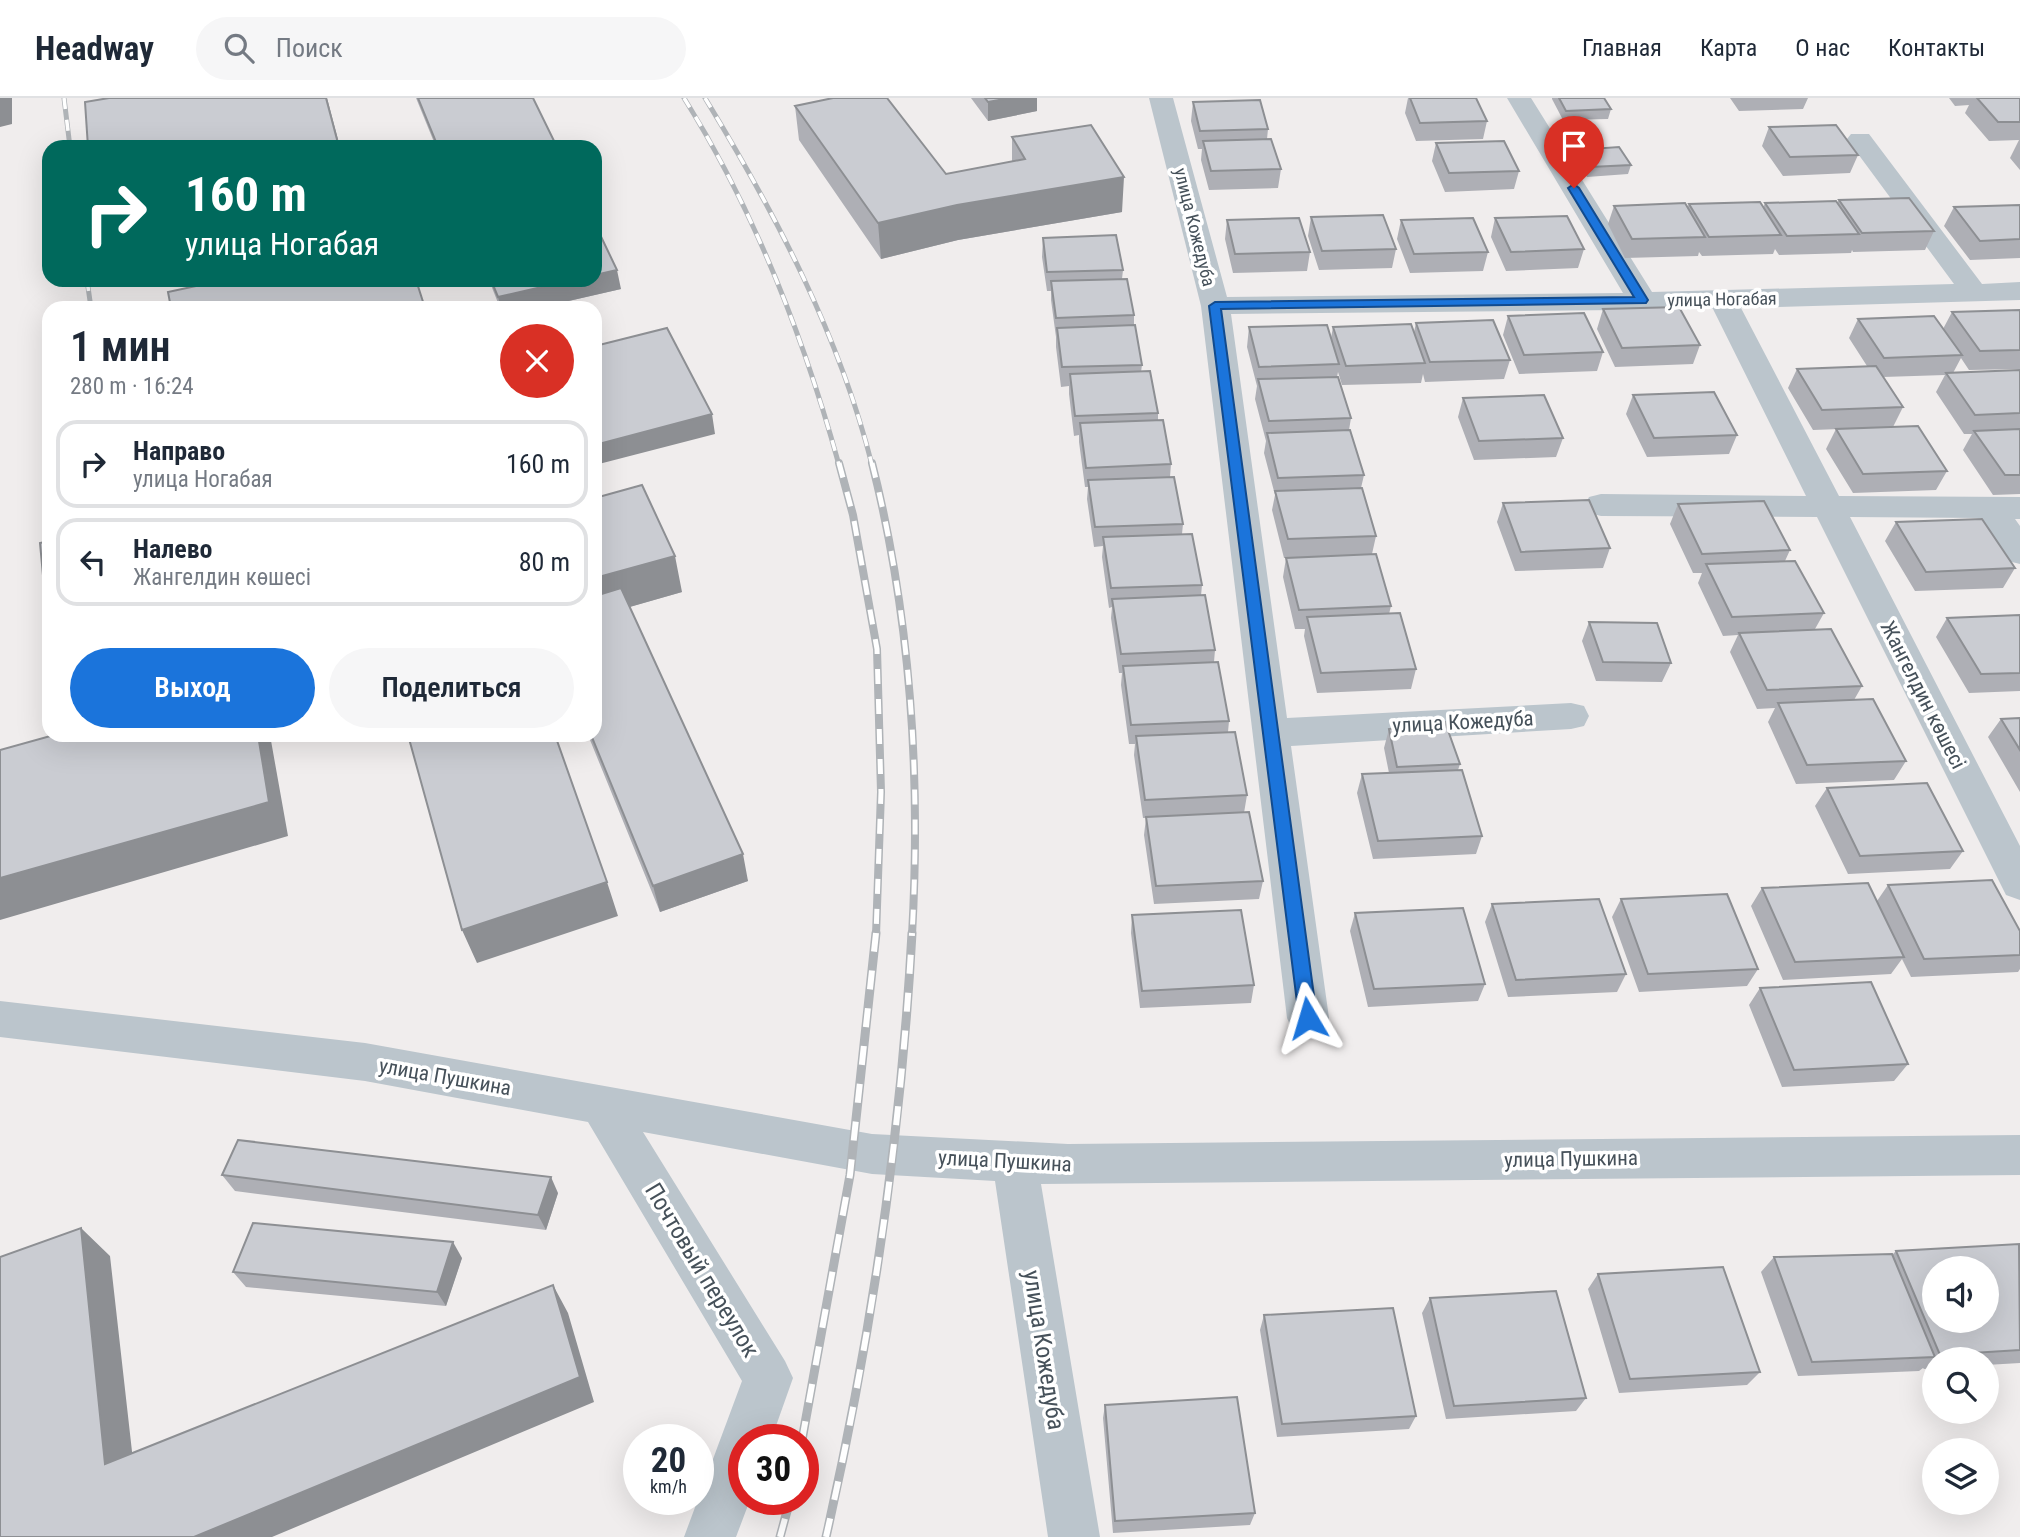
<!DOCTYPE html>
<html lang="ru">
<meta charset="utf-8">
<style>
:root{--surface:#fff;--page:#f6f6f7;--text:#1f2937;--muted:#747a83;--line:#e0e1e3;--accent:#1b74db}
body{margin:0;font-family:"Roboto Condensed",sans-serif;background:var(--page);color:var(--text);height:100vh;display:flex;flex-direction:column;font-size:26px;white-space:nowrap}
*{box-sizing:border-box;margin:0}
p{font-size:23px;color:var(--muted)}
.icon{flex:none;width:38px;height:38px;fill:none;stroke:currentColor;stroke-width:2;stroke-linecap:round;stroke-linejoin:round}
.map{position:relative;flex:1;overflow:hidden}
.panel{position:absolute;left:42px;top:203px;width:560px;height:441px;display:flex;flex-direction:column;background:var(--surface);border-radius:21px;box-shadow:0 7px 28px #0002}
.panel>*{flex:none}
.top-card{position:absolute;left:42px;top:42px;width:560px;height:147px;border-radius:21px;box-shadow:0 7px 28px #0002;background:#00695c;color:#fff;overflow:hidden}
.fabs{position:absolute;left:1922px;top:1158px;display:grid;gap:14px}
.fabs a{display:grid;place-items:center;width:77px;height:77px;border-radius:50%;background:var(--surface);box-shadow:0 7px 28px #0002;font-size:35px}
.speed{position:absolute;left:623px;top:1326px;display:flex;gap:14px;font-size:35px;font-weight:700;text-align:center}
.speed>*{display:grid;place-content:center;width:91px;height:91px;border-radius:50%;background:var(--surface);box-shadow:0 7px 28px #0002;line-height:1}
.speed small{font-size:18px;font-weight:400}
.speed .limit{border:10px solid #d22;background:#fff;color:#111}
.pin{position:absolute;display:grid;place-items:center;width:60px;height:60px;color:#fff;margin:-72px -30px;border-radius:50% 50% 50% 0;rotate:-45deg;box-shadow:0 0 7px #0007}
.pin .icon{rotate:45deg}
.me{position:absolute;width:77px;margin:-38px;rotate:353deg;stroke-linejoin:round;filter:drop-shadow(0 0 5px #0008)}
.turn{display:flex;align-items:center;gap:24px;height:147px;padding:0 28px;font-size:32px}
.turn .icon{width:91px;height:91px;stroke-width:2.5}
.turn b{display:block;font-size:49px;line-height:60px}
.round{display:grid;place-items:center;flex:none;width:74px;height:74px;border-radius:37px;background:var(--page)}
.head{display:flex;align-items:center;justify-content:space-between;height:119px;padding:0 28px}
h1{font-size:42px;font-weight:600;line-height:52px}
.cta{display:flex;gap:14px;margin-top:auto;padding:14px 28px}
.cta a{flex:1;height:80px;border-radius:42px;background:var(--accent);color:#fff;font-size:28px;font-weight:600;line-height:80px;text-align:center}
.cta a+a{background:var(--page);color:var(--text)}
ul{padding:0;list-style:none}
li{display:flex;align-items:center;gap:21px;height:88px;margin:0 14px 10px;padding:0 14px;border:4px solid var(--line);border-radius:21px}
li div{flex:1}
li b{display:block;font-size:26px}
li em{font-style:normal}
header{display:flex;align-items:center;gap:42px;box-sizing:border-box;height:98px;padding:0 35px;background:var(--surface);border-bottom:2px solid var(--line)}
header strong{font-size:33px}
nav{display:flex;gap:38px;margin-inline-start:auto;font-size:24px}
.search{width:490px;height:63px;background:var(--page);display:flex;align-items:center;gap:18px;box-sizing:border-box;padding:0 24px;border-radius:38px;color:var(--muted);font-size:26px}
.map>svg:first-child{display:block}
.lines{fill:none;stroke-linecap:round;stroke-linejoin:round}
.minor{fill:#bbc5cc;fill-rule:evenodd}
.rail-far2-casing{stroke:#afb3b7;stroke-width:5}
.rail-far1-casing{stroke:#afb3b7;stroke-width:8}
.rail-casing{stroke:#afb3b7;stroke-width:9}
.rail-far2{stroke:#fff;stroke-width:3.5;stroke-dasharray:11;stroke-linecap:butt}
.rail-far1{stroke:#fff;stroke-width:5;stroke-dasharray:15;stroke-linecap:butt}
.rail{stroke:#fff;stroke-width:6;stroke-dasharray:19;stroke-linecap:butt}
.wall{fill:#aeafb5}
.shaded-wall{fill:#8d8f93}
.building{fill:#caccd2;stroke:#8d8f93;stroke-width:2;fill-rule:evenodd}
.route{fill:#1b74db;stroke:#124b8e;stroke-width:2}
.labels{text-anchor:middle;dominant-baseline:central;stroke-width:7;stroke-linejoin:round;paint-order:stroke}
.far-street-label{font-size:18px;fill:#46515a;stroke:#fff}
.street-label{font-size:21px;fill:#46515a;stroke:#fff}
.near-street-label{font-size:24px;fill:#46515a;stroke:#fff}
</style>
<header>
<strong>Headway</strong>
<div class="search"><svg class="icon" aria-label="search" viewBox="0 0 24 24"><circle cx="10" cy="10" r="6"/><path d="M15 15l6 6"/></svg>Поиск</div>
<nav><a>Главная</a><a>Карта</a><a>О нас</a><a>Контакты</a></nav>
</header>
<div class="map">
<svg width="2020" height="1439" viewBox="0 0 2020 1439">
<rect width="100%" height="100%" fill="#f0eded"/>
<g class="lines">
<path class="minor" d="M1149,0H1173L1227,199L1623,195L1507,0H1531L1652,194L1954,186L1847,41L1851,36H1869L1982,186L2020,184V202L1741,210L1839,398L2020,399V421H2015L2020,428V466L2008,463L1982,420L1850,419L2020,748V802L2006,797L1817,419L1601,418L1589,415L1585,407L1589,399L1601,396L1806,398L1713,211L1231,216L1287,620L1571,605L1584,608L1589,618L1584,628L1571,631L1291,648L1329,920L1323,933L1308,938L1293,933L1287,920L1201,208Z
M0,903L365,945L872,1036L1068,1046L2020,1037V1077L1041,1086L1100,1439H1048L995,1083L872,1076L643,1034L785,1263L793,1280L771,1342H744V1402H750L736,1439H684L742,1283L588,1024L365,983L0,939Z"/>
<g class="rail-far2-casing">
<path id="rail-far2" d="M64,0L70,49
M684,0C754,112 804,240 839,367
M705,0C775,115 839,236 872,367
M87,182L91,210"/>
</g>
<g class="rail-far1-casing">
<path id="rail-far1" d="M839,365L853,417L877,551L881,694L876,837
M872,365C911,520 921,678 912,837"/>
</g>
<g class="rail-casing">
<path id="rail" d="M802,1342L850,1077L876,835
M780,1439L790,1402
M826,1439C871,1240 901,1039 912,835"/>
</g>
<use href="#rail-far2" class="rail-far2"/>
<use href="#rail-far1" class="rail-far1"/>
<use href="#rail" class="rail"/>
</g>
<path class="wall" d="M416,0H533L557,49H436Z
M971,0H1037V13L988,23Z
M1408,0H1476L1487,23L1483,41L1416,43L1405,15Z
M1552,0H1604L1611,11L1608,21L1563,22L1552,1Z
M1730,0H1808L1803,11L1739,13Z
M1949,0H2020V72L2010,60L2019,42L1989,43L1965,15L1969,7L1955,8Z
M1193,4L1268,31L1267,41L1281,71L1278,90L1209,92L1201,62L1202,51H1198L1191,23Z
M795,8L946,76L1012,64V39L1122,114L958,142L881,161L799,42Z
M1769,29L1858,57L1850,75L1783,78L1762,48Z
M1436,45L1519,73L1514,91L1445,94L1432,63Z
M1590,51L1631,67L1628,76L1587,79L1580,68L1583,59L1588,58Z
M1839,102L1934,133L1925,152L1853,154L1852,152L1851,155L1779,157L1775,151L1773,156L1702,158L1699,154L1698,158L1625,160L1608,126L1614,108L1687,110L1689,106L1763,110L1765,105H1837Z
M2020,107V160L1970,162L1944,128L1954,109Z
M1311,119L1396,151L1392,170L1319,172L1308,138Z
M1495,120L1584,151L1578,170L1506,173L1491,139Z
M1227,122L1310,154L1307,173L1233,175L1225,141Z
M1401,122L1488,154L1483,173L1410,175L1397,141Z
M1043,140L1123,172L1122,181L1134,217V227L1142,267L1141,274L1158,315V322L1171,366L1170,379L1183,426L1182,436L1202,487L1201,498L1215,552L1214,564L1229,623L1228,634L1247,697L1244,715L1263,783L1259,801L1154,806L1144,737L1146,720H1143L1134,657L1135,646H1129L1121,587L1122,575H1119L1111,520L1112,509L1109,510L1102,459L1103,448L1094,449L1087,401L1088,389H1085L1079,344V337L1074,338L1069,296V288L1061,289L1056,249V239L1051,202V193H1047L1042,159Z
M489,182H595L621,191L538,210H500Z
M1603,211L1700,247L1693,266L1615,269L1597,231Z
M2020,212V271L1969,272L1961,260L1953,275L2020,272V396L1993,397L1963,352L1972,336H1964L1936,294L1945,277L1883,279L1903,309L1893,329L1813,332L1788,290L1797,271L1867,268L1849,240L1858,221L1943,231L1952,214Z
M1508,218L1603,254L1597,273L1519,276L1503,237Z
M1416,225L1510,262L1504,281L1425,284L1423,276L1421,285L1342,287L1338,274L1337,279L1351,320L1349,332L1364,377L1361,390L1376,438L1372,456L1391,508L1389,516L1416,571L1411,591L1317,595L1304,538L1305,531H1295L1283,479L1286,460H1284L1272,412L1275,397L1264,355L1266,343L1255,301L1257,288L1247,249L1249,229L1331,240L1333,229L1414,234Z
M1633,297L1737,337L1729,356L1647,359L1626,316Z
M1463,300L1563,340L1556,359L1474,362L1458,319Z
M1836,331L1947,373L1936,392L1853,395L1826,351Z
M595,400L682,494L629,509L748,783L660,814L588,637H595Z
M1503,405L1610,450L1603,470L1515,473L1497,424Z
M1678,406L1790,452L1785,463L1824,515L1815,531L1862,588L1854,602L1906,663L1894,682L1796,686L1768,624L1775,610L1757,611L1730,554L1738,537L1723,538L1698,485L1702,475H1693L1670,426Z
M1896,424L2015,470L2003,490L1915,493L1885,443Z
M2020,517V593L1969,595L1936,539L1947,520Z
M1589,524L1671,565L1662,584L1596,583L1582,543Z
M2020,620V694L1988,639L2001,621Z
M1389,631L1460,666L1458,672L1482,738L1476,756L1373,761L1357,695L1362,676L1389,675L1384,650Z
M1827,690L1963,753L1950,771L1848,776L1815,708Z
M1888,787L2020,833V871L2018,874L1911,879L1902,861L1891,876L1783,882L1751,808L1762,790L1877,803Z
M1621,801L1758,871L1747,888L1639,894L1612,819Z
M1492,806L1626,876L1617,894L1508,899L1485,824Z
M1355,815L1485,886L1478,903L1368,909L1350,833Z
M1132,817L1254,887L1251,905L1140,910L1131,835Z
M1760,890L1908,966L1894,983L1782,989L1749,907Z
M222,1077L558,1095L546,1132L235,1093Z
M2020,1148V1265L1986,1267V1262H1934V1270L1924,1271L1923,1270L1919,1273L1798,1278L1761,1174L1774,1159L1892,1157L1896,1153Z
M462,1160L446,1208L246,1189L233,1174Z
M1598,1176L1760,1274L1747,1287L1619,1295L1588,1191Z
M1430,1200L1586,1300L1576,1313L1446,1321L1422,1215Z
M1264,1217L1416,1318L1409,1331L1277,1339L1260,1232Z
M1105,1307L1255,1415L1250,1427L1113,1435L1103,1320Z"/>
<path class="shaded-wall" d="M0,0H12V26L0,29Z
M326,0H327L340,49H339Z
M1010,0H1037V13L988,23V4Z
M1124,79L1122,114L958,142L881,161L878,125L957,107Z
M617,172L621,191L538,210H501L498,199L572,182H595V177Z
M712,316L715,336L595,367V347Z
M675,458L682,494L595,519V480Z
M258,637H270L288,738L0,822V780Z
M743,756L748,783L660,814L653,788Z
M607,784L618,818L477,865L462,832Z
M551,1079L558,1095L546,1132L538,1117Z
M81,1130L110,1158L136,1389L105,1366Z
M453,1144L462,1160L446,1208L437,1194Z
M553,1187L568,1215L594,1304L272,1439H194Z"/>
<path class="building" d="M109,0H326L339,49H88L85,4Z
M418,0H533L557,49H438Z
M833,0H887L946,76L1025,61L1012,39L1091,27L1124,79L957,107L878,125L795,8Z
M985,0H1010L988,4Z
M1410,0H1476L1487,23L1420,25Z
M1559,0H1604L1611,11L1566,13Z
M1977,0H2020V24H1998Z
M1260,2L1268,31L1200,33L1193,4Z
M1836,27L1858,57L1790,59L1769,29Z
M1271,41L1281,71L1211,73L1203,43Z
M1504,43L1519,73L1449,75L1436,45Z
M1619,49L1631,67L1590,69L1583,59L1595,58L1590,51Z
M1909,100L1934,133L1862,135L1839,102Z
M1836,103L1859,136L1787,138L1765,105Z
M1760,104L1781,137L1709,139L1689,106Z
M1685,105L1705,139L1632,141L1614,108Z
M2020,107V141L1980,143L1954,109Z
M1383,117L1396,151L1322,153L1311,119Z
M1567,118L1584,151L1511,154L1495,120Z
M1299,120L1310,154L1235,156L1227,122Z
M1473,120L1488,154L1414,156L1401,122Z
M595,126L617,172L595,177Z
M1116,137L1123,172L1047,174L1043,140Z
M1127,181L1134,217L1056,220L1051,183Z
M224,182H416L425,210H171L168,194Z
M491,182H572L498,199Z
M1679,209L1700,247L1622,250L1603,211Z
M2020,212V252L1980,253L1952,214Z
M1584,215L1603,254L1524,257L1508,218Z
M1934,218L1962,257L1884,260L1858,221Z
M1493,222L1510,262L1430,264L1416,225Z
M1411,226L1425,265L1346,268L1333,229Z
M1135,227L1142,267L1062,269L1057,230Z
M1327,227L1339,266L1259,269L1249,229Z
M667,230L712,316L595,347V248Z
M1876,268L1903,309L1822,312L1797,271Z
M2020,272V315L1975,317L1946,275Z
M1150,273L1158,315L1075,318L1070,276Z
M1338,279L1351,320L1269,323L1258,281Z
M1714,294L1737,337L1654,340L1633,297Z
M1544,297L1563,340L1479,343L1463,300Z
M1163,322L1171,366L1086,370L1080,325Z
M1918,328L1947,373L1863,376L1836,331Z
M2020,331V377H2005L1974,333Z
M1350,332L1364,377L1278,380L1267,335Z
M1174,379L1183,426L1095,429L1088,382Z
M642,387L675,458L595,480V400Z
M1362,390L1376,438L1288,441L1275,393Z
M1589,402L1610,450L1521,454L1503,405Z
M1764,403L1790,452L1702,456L1678,406Z
M1982,421L2015,470L1926,474L1896,424Z
M1192,436L1202,487L1111,490L1103,439Z
M49,443V542L40,445Z
M1376,456L1391,508L1299,512L1286,460Z
M1795,463L1824,515L1732,519L1706,466Z
M621,490L743,756L653,788L591,637H595V498Z
M1205,497L1215,552L1121,556L1112,501Z
M1400,515L1416,571L1321,575L1307,519Z
M2020,517V575L1981,576L1947,520Z
M1589,524L1657,525L1671,565L1603,564Z
M1831,531L1862,588L1767,592L1739,535Z
M1218,564L1229,623L1131,627L1123,568Z
M1873,601L1906,663L1807,667L1778,605Z
M2020,620V652L2001,621Z
M1445,624L1460,666L1397,669L1389,631Z
M1235,634L1247,697L1145,702L1136,638Z
M54,637H258L269,704L0,780V652Z
M408,637H555L607,784L462,832Z
M1462,672L1482,738L1378,743L1362,676Z
M1927,685L1963,753L1860,758L1827,690Z
M1249,714L1263,783L1156,788L1146,719Z
M1992,782L2020,833V857L1924,861L1888,787Z
M1868,785L1904,859L1795,864L1762,790Z
M1727,796L1758,871L1648,876L1621,801Z
M1599,801L1626,876L1516,882L1492,806Z
M1463,810L1485,886L1374,891L1355,815Z
M1241,812L1254,887L1142,893L1132,817Z
M1871,884L1908,966L1794,972L1760,890Z
M238,1042L551,1079L538,1117L222,1077Z
M253,1125L453,1144L437,1194L233,1174Z
M81,1130L105,1366L553,1187L580,1279L194,1439H0V1159Z
M2019,1146L2020,1252L1940,1257L1896,1153ZM1934,1171H1986V1223H1934Z
M1892,1156L1935,1259L1812,1264L1774,1159Z
M1723,1169L1760,1274L1630,1281L1598,1176Z
M1556,1193L1586,1300L1454,1308L1430,1200Z
M1393,1210L1416,1318L1282,1326L1264,1217Z
M1237,1299L1255,1415L1115,1423L1105,1307Z"/>
<path class="route" d="M1574,86L1579,90L1648,202L1646,205L1221,211L1317,920L1308,927L1299,920L1209,208L1215,204L1634,199L1568,90Z"/>
<g class="labels">
<g class="far-street-label">
<text transform="translate(1195 129) rotate(76)">улица Кожедуба</text>
<text transform="translate(1722 201) rotate(-1)">улица Ногабая</text>
</g>
<g class="street-label">
<text transform="translate(1923 597) rotate(63)">Жангелдин көшесі</text>
<text transform="translate(1463 624) rotate(-3)">улица Кожедуба</text>
<text transform="translate(445 979) rotate(10)">улица Пушкина</text>
<text transform="translate(1571 1061) rotate(-1)">улица Пушкина</text>
<text transform="translate(1005 1063) rotate(3)">улица Пушкина</text>
</g>
<g class="near-street-label">
<text transform="translate(702 1172) rotate(59)">Почтовый переулок</text>
<text transform="translate(1044 1252) rotate(81)">улица Кожедуба</text>
</g>
</g>
</svg>
<div class="fabs">
<a><svg class="icon" aria-label="sound" viewBox="0 0 24 24"><path d="M4 9h4l5-4v14l-5-4H4zM17 9q2 3 0 6"/></svg></a>
<a><svg class="icon" aria-label="search" viewBox="0 0 24 24"><circle cx="10" cy="10" r="6"/><path d="M15 15l6 6"/></svg></a>
<a><svg class="icon" aria-label="layers" viewBox="0 0 24 24"><path d="M12 4l9 5-9 5-9-5zM3 14l9 5 9-5"/></svg></a>
</div>
<div class="speed"><div>20<small>km/h</small></div><div class="limit">30</div></div>
<div class="pin" style="left:1574px;top:90px;background:#d93025"><svg class="icon" aria-label="arrive" viewBox="0 0 24 24"><path d="M6 21V4h12l-3 4 3 4H6"/></svg></div>
<svg class="me" style="left:1308px;top:920px" viewBox="-20 -20 40 40"><path d="M0-17L14 15 0 8-14 15z" fill="#1b74db" stroke="#fff" stroke-width="4"/></svg>
<div class="top-card">
<div class="turn"><svg class="icon" aria-label="right" viewBox="0 0 24 24"><path d="M7 20v-9h11M14 6l5 5-5 5"/></svg><div><b>160 m</b>улица Ногабая</div></div>
</div>
<section class="panel">
<div class="head"><div><h1>1 мин</h1><p>280 m · 16:24</p></div><a class="round" style="background:#d93025;color:#fff"><svg class="icon" aria-label="close" viewBox="0 0 24 24"><path d="M6 6l12 12M18 6L6 18"/></svg></a></div>
<ul>
<li><svg class="icon" aria-label="right" viewBox="0 0 24 24"><path d="M7 20v-9h11M14 6l5 5-5 5"/></svg><div><b>Направо</b><p>улица Ногабая</p></div><em>160 m</em></li>
<li><svg class="icon" aria-label="left" viewBox="0 0 24 24"><path d="M17 20v-9H6M10 6l-5 5 5 5"/></svg><div><b>Налево</b><p>Жангелдин көшесі</p></div><em>80 m</em></li>
</ul>
<div class="cta"><a>Выход</a><a>Поделиться</a></div>
</section>
</div>
